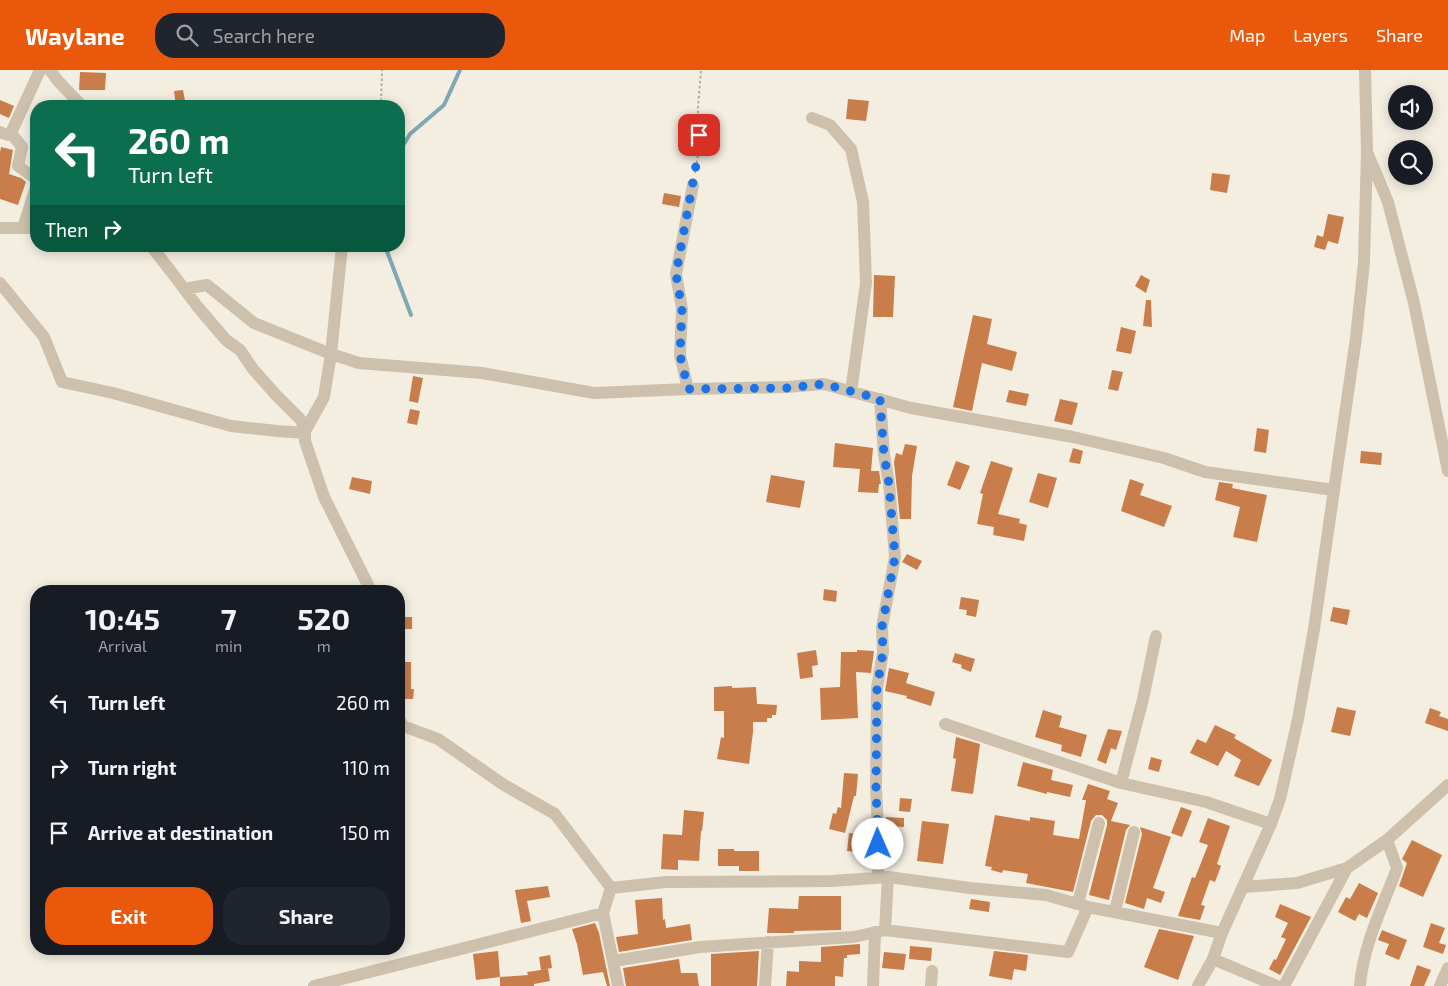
<!DOCTYPE html>
<style>
:root{--surface:#171b24;--page:#20242c;--text:#f1f3f6;--muted:#9ea1a6;--accent:#ea580c}
body{margin:0;font-family:"Exo 2",sans-serif;background:var(--page);color:var(--text);height:100vh;display:flex;flex-direction:column;font-size:19px;white-space:nowrap}
*{box-sizing:border-box;margin:0}
p{font-size:16px;color:var(--muted)}
.icon{flex:none;width:28px;height:28px;fill:none;stroke:currentColor;stroke-width:2;stroke-linecap:round;stroke-linejoin:round}
.map{position:relative;flex:1;overflow:hidden}
.drawer{position:absolute;left:30px;top:515px;width:375px;height:370px;display:flex;flex-direction:column;background:var(--surface);border-radius:20px;box-shadow:0 2px 12px #0003}
.drawer>*{flex:none}
.top-card{position:absolute;left:30px;top:30px;width:375px;height:152px;border-radius:20px;box-shadow:0 2px 12px #0003;background:#0b6e4f;color:#fff;overflow:hidden}
.tools{position:absolute;left:1388px;top:15px;display:grid;gap:10px}
.tools a{display:grid;place-items:center;width:45px;height:45px;border-radius:50%;background:var(--surface);box-shadow:0 2px 12px #0003;font-size:25px}
.pin{position:absolute;display:grid;place-items:center;width:42px;height:42px;color:#fff;margin:-21px;border-radius:10px;box-shadow:0 2px 8px #0006}
.me{position:absolute;width:55px;margin:-28px;rotate:359deg;stroke-linejoin:round;filter:drop-shadow(0 0 4px #0008)}
.turn{display:flex;align-items:center;gap:18px;height:105px;padding:0 15px;font-size:22px}
.turn .icon{width:65px;height:65px;stroke-width:2.5}
.turn b{display:block;font-size:35px;line-height:42px}
.then{display:flex;align-items:center;height:48px;padding:0 15px;background:#0003;gap:10px;font-size:19px}
.eta{display:flex;justify-content:space-evenly;align-items:center;height:85px;text-align:center}
.eta b{font-size:30px;font-weight:700;line-height:35px}
.button{display:flex;gap:10px;margin-top:auto;padding:10px 15px}
.button a{flex:1;height:58px;border-radius:20px;background:var(--accent);color:#fff;font-size:20px;font-weight:700;line-height:58px;text-align:center}
.button a+a{background:var(--page);color:var(--text)}
ul{padding:0;list-style:none}
li{display:flex;align-items:center;gap:15px;height:65px;padding:0 15px}
li div{flex:1}
li b{display:block;font-size:19px}
li em{font-style:normal}
header{display:flex;align-items:center;gap:30px;box-sizing:border-box;height:70px;padding:0 25px;background:var(--accent);color:#fff}
header strong{font-size:24px}
nav{display:flex;gap:28px;margin-inline-start:auto;font-size:18px}
.search{width:350px;height:45px;background:var(--page);display:flex;align-items:center;gap:12px;box-sizing:border-box;padding:0 18px;border-radius:20px;color:var(--muted);font-size:19px}
.map>svg:first-child{display:block}
.lines{fill:none;stroke-linecap:round;stroke-linejoin:round}
.stream{stroke:#7fa8b2;stroke-width:4}
.building{fill:#c87d4b}
.path{stroke:#b9ab96;stroke-width:2;stroke-dasharray:2.5 2.5;stroke-linecap:butt}
.minor{stroke:#cdc0ac;stroke-width:12}
.tertiary{stroke:#cdc0ac;stroke-width:12}
.route{stroke:#1a73e8;stroke-width:9;stroke-dasharray:0 16.2}
</style>
<header>
<strong>Waylane</strong>
<div class="search"><svg class="icon" aria-label="search" viewBox="0 0 24 24"><circle cx="10" cy="10" r="6"/><path d="M15 15l6 6"/></svg>Search here</div>
<nav><a>Map</a><a>Layers</a><a>Share</a></nav>
</header>
<div class="map">
<svg width="1448" height="916" viewBox="0 0 1448 916">
<rect width="100%" height="100%" fill="#f4eee1"/>
<g class="lines">
<path class="stream" d="M399,82L410,64L444,35L460,0
M385,176L411,245"/>
</g>
<path class="building" d="M80,2L106,3L105,20H79Z
M183,20L186,36H176L174,21Z
M848,29L869,31L866,51L846,49Z
M0,30L14,36L9,48L0,44Z
M1,77L13,80L9,104L21,108L26,112L18,135L0,129V82Z
M1212,103L1230,105L1227,123L1210,120Z
M664,123L681,126L679,137L662,134Z
M1328,144L1344,147L1338,174L1328,171L1325,180L1314,177L1317,165L1323,167Z
M874,205L895,206L893,247H873Z
M1141,205L1150,210L1146,223L1135,216Z
M1146,230H1151L1152,257L1143,256Z
M973,245L992,249L987,274L1017,282L1012,301L982,293L972,341L953,337Z
M1121,257L1136,261L1131,284L1116,281Z
M1112,300L1123,302L1118,321L1108,319Z
M413,306L423,308L418,333L409,331Z
M1009,320L1029,324L1026,336L1006,332Z
M1060,329L1078,333L1072,355L1054,351Z
M410,339L420,341L417,355L407,353Z
M1257,358L1269,360L1266,383L1254,381Z
M835,373L873,378L871,401H879L881,414H879L878,423L858,422L860,399L833,397Z
M905,374L917,376L912,406L911,449H900L894,392L896,383L902,385Z
M1073,378L1083,381L1080,394L1069,392Z
M1361,381L1382,383L1381,395L1360,393Z
M956,391L970,396L960,420L947,415Z
M991,391L1013,398L998,444L1020,449L1019,453L1027,455L1024,471L993,465L994,457L977,454L983,424L980,423Z
M1038,403L1057,408L1048,438L1029,432Z
M771,405L805,411L800,438L766,432Z
M352,407L372,411L370,424L349,419Z
M1130,409L1144,414L1140,425L1172,436L1164,457L1121,441Z
M1219,412L1233,414L1232,418L1267,425L1257,472L1233,467L1240,437L1215,430Z
M907,484L922,491L917,500L902,492Z
M824,519L837,521L836,532L823,530Z
M961,527L979,530L976,547L966,545L967,540L959,539Z
M1333,537L1350,540L1347,555L1330,551Z
M401,547H412V559H401Z
M816,580L818,595L812,596L813,607L800,609L797,583Z
M857,580L874,581L871,603L856,602L858,648L821,650L820,618L840,617L841,582H857Z
M955,583L975,589L971,602L961,598L962,595L952,592Z
M399,592H411V619H414L413,629H399Z
M889,598L909,603L906,613L935,622L931,636L906,628L907,626L885,621Z
M732,616V618L756,617L757,634L777,635L776,645H772V648H767V652H753V662L749,694L717,689L721,667L724,668V641H714V617Z
M1337,637L1356,641L1350,666L1331,662Z
M1430,638L1441,642L1439,646L1448,649V661L1425,653Z
M1043,640L1062,646L1059,657L1087,665L1081,687L1061,681L1062,675L1035,667Z
M1215,655L1236,665L1234,668L1272,690L1259,716L1234,706L1241,690L1226,681L1218,696L1190,683L1197,669L1206,673Z
M1108,659L1122,661L1116,680L1111,678L1106,694L1097,690Z
M956,667L980,674L973,724L951,721L956,689L953,688Z
M1151,687L1162,690L1159,702L1148,699Z
M1023,692L1053,700L1051,710L1073,715L1070,727L1047,722V724L1017,716Z
M844,703L858,704L856,726H854L845,763L829,759L833,743L836,744L838,737L841,738Z
M1088,714L1110,721L1107,729L1118,733L1111,751L1130,755L1126,760L1109,830L1089,825L1107,755V750L1102,745H1096L1091,751L1073,822L1026,813L1028,804L1003,800L1002,803L991,800L992,797L985,796L995,745L1030,751V747L1055,751L1053,765L1079,769L1086,730H1082Z
M900,728L912,729L910,742L899,741Z
M1181,737L1192,741L1182,767L1171,763Z
M684,740L704,742L702,761H701L699,791L678,790V800L661,799L663,764L682,765Z
M886,747L904,748V757L886,756Z
M1208,748L1230,756L1217,794L1221,796L1215,812L1210,810L1201,835L1205,836L1200,850L1178,846L1192,807L1195,808L1208,775L1199,772Z
M922,751L949,754L943,794L917,791Z
M1140,757L1171,767L1153,818L1165,822L1161,833L1147,828L1144,839L1125,833L1142,764Z
M849,763L870,765L869,783L847,781Z
M1412,770L1442,785L1423,827L1399,816L1407,793L1402,789Z
M718,779H734V781H759V801H739V796H718Z
M1359,813L1378,823L1367,848L1359,844L1355,851L1338,842L1346,827L1350,829Z
M548,816L550,827L527,831L531,851L521,853L515,820Z
M799,826H841V860L794,861V863H767L769,838L798,839Z
M662,828L663,850L665,849L666,858L690,854L692,870L619,882L616,867L638,864L635,830Z
M971,829L990,832L989,842L969,839Z
M1280,834L1311,847L1280,905L1269,899L1274,889L1276,890L1286,869L1281,867L1288,853L1275,847Z
M595,853L599,863L610,916H607L603,902L583,905L577,874L572,859Z
M1431,853L1445,858L1439,873L1446,875L1443,884L1423,877Z
M1159,859L1194,866L1178,910L1144,897Z
M1382,860L1407,870L1399,890L1385,884L1389,874L1378,870Z
M860,874V884L847,885V888H844L843,907L835,906V916H786L787,901L799,902V891L821,892V877Z
M910,876L932,878L931,891L909,889Z
M498,881L500,907L476,910L473,884Z
M759,881L757,916H711V884Z
M994,881L1028,885L1026,901L1014,899L1012,910L989,906Z
M884,882L906,884L904,900L882,898Z
M550,885L552,898L541,900L539,887Z
M679,889L681,903H697L699,916H626L623,898Z
M1417,895L1431,900L1424,916H1410Z
M548,899L550,911L534,914V916H500V907L528,905L527,902Z"/>
<g class="lines">
<path class="path" d="M381,36L382,0
M695,103L699,79L698,37L701,0"/>
<path class="minor" d="M50,0L58,11L82,36
M812,48L830,55L851,79L863,132L866,213L851,322
M0,62L8,65L11,63L40,0
M11,63L22,77L18,96L36,109
M1367,82L1388,132L1414,233L1448,401
M693,115L676,204L682,239L680,285L688,319L787,317L824,314L911,338L1073,367L1164,388L1205,402L1334,420
M0,158H36
M23,158L36,117
M151,176L173,204L197,236L226,270L240,280L253,299L276,325L300,349L305,358V371L324,427L371,521
M0,213L44,267L62,312L113,323L231,356L277,361L304,363L324,327L331,284L342,176
M184,219L207,215L254,253L331,284L359,293L482,303L594,323L688,319
M399,649L403,656L438,669L504,715L555,744L611,818L666,812L832,811L888,807L970,818L1046,825L1088,837L1222,863
M945,654L1121,713L1206,732L1271,754
M1121,713L1143,629L1156,566
M878,806V762L876,718L877,618L883,582L882,557L895,487L889,413L884,385L880,329
M1244,817L1297,813L1347,798L1387,770L1448,715
M611,818L603,843L618,916
M1078,833L1099,753
M1115,841L1134,762
M885,860L888,807
M1213,889L1277,916
M614,891L700,877L854,867L885,860L1068,882L1088,837
M314,916L603,843
M765,916L768,872
M873,916L875,862
M931,916L932,901
M1284,916L1347,798
M1360,916C1363,875 1383,836 1397,798L1387,770
M1440,916L1448,898"/>
<path class="tertiary" d="M1198,916L1213,889L1222,863L1271,754L1280,729L1298,649L1314,559L1334,420L1356,268L1364,192L1367,82L1365,0"/>
</g>
<g class="lines">
<path class="route" d="M699,65V79L676,204L682,239L680,285L688,319L787,318L824,314L880,329L884,385L889,414L895,487L882,557L883,582L877,618L876,718L878,774"/>
</g>
</svg>
<div class="tools">
<a><svg class="icon" aria-label="sound" viewBox="0 0 24 24"><path d="M4 9h4l5-4v14l-5-4H4zM17 9q2 3 0 6"/></svg></a>
<a><svg class="icon" aria-label="search" viewBox="0 0 24 24"><circle cx="10" cy="10" r="6"/><path d="M15 15l6 6"/></svg></a>
</div>
<div class="pin" style="left:699px;top:65px;background:#d93025"><svg class="icon" aria-label="arrive" viewBox="0 0 24 24"><path d="M6 21V4h12l-3 4 3 4H6"/></svg></div>
<svg class="me" style="left:878px;top:774px" viewBox="-20 -20 40 40"><circle r="19" fill="#fff"/><path d="M0-13L10 11 0 6-10 11z" fill="#1a73e8"/></svg>
<div class="top-card">
<div class="turn"><svg class="icon" aria-label="left" viewBox="0 0 24 24"><path d="M17 20v-9H6M10 6l-5 5 5 5"/></svg><div><b>260 m</b>Turn left</div></div>
<div class="then">Then<svg class="icon" aria-label="right" viewBox="0 0 24 24"><path d="M7 20v-9h11M14 6l5 5-5 5"/></svg></div>
</div>
<section class="drawer">
<div class="eta">
<div><b>10:45</b><p>Arrival</p></div>
<div><b>7</b><p>min</p></div>
<div><b>520</b><p>m</p></div>
</div>
<ul>
<li><svg class="icon" aria-label="left" viewBox="0 0 24 24"><path d="M17 20v-9H6M10 6l-5 5 5 5"/></svg><div><b>Turn left</b></div><em>260 m</em></li>
<li><svg class="icon" aria-label="right" viewBox="0 0 24 24"><path d="M7 20v-9h11M14 6l5 5-5 5"/></svg><div><b>Turn right</b></div><em>110 m</em></li>
<li><svg class="icon" aria-label="arrive" viewBox="0 0 24 24"><path d="M6 21V4h12l-3 4 3 4H6"/></svg><div><b>Arrive at destination</b></div><em>150 m</em></li>
</ul>
<div class="button"><a>Exit</a><a>Share</a></div>
</section>
</div>
